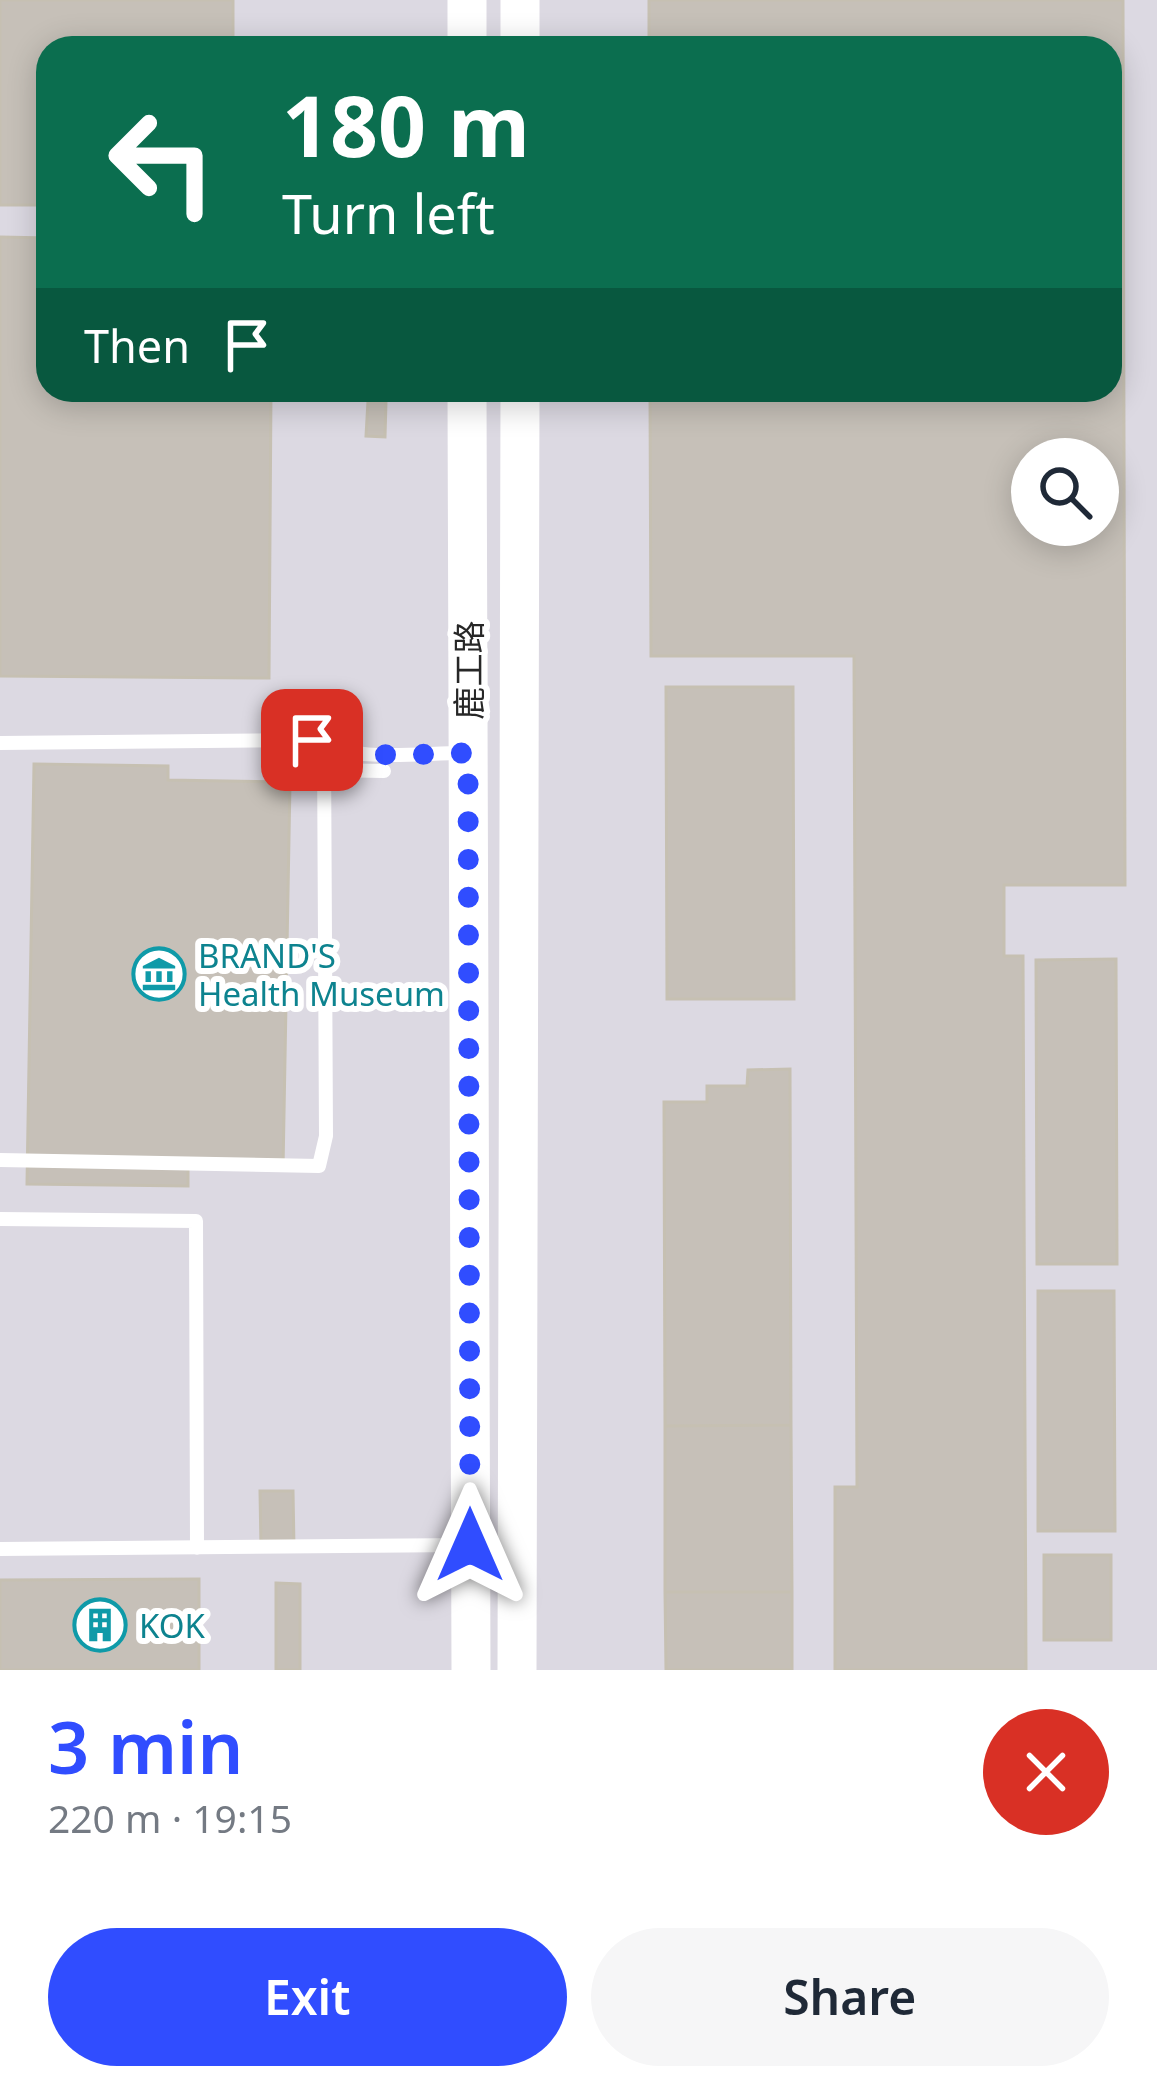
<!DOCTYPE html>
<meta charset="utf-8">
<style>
:root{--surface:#fff;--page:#f6f6f7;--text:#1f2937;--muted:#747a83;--accent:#304dff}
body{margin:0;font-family:"Noto Sans","Noto Sans TC",sans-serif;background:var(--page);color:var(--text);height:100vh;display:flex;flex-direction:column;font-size:45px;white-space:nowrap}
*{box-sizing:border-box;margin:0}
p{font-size:39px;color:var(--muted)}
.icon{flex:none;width:66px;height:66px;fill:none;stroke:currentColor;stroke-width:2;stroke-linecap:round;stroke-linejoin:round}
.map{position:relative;height:1670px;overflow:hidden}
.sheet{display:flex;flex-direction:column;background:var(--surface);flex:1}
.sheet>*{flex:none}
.banner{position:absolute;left:36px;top:36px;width:1086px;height:366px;border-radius:36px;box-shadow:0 6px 30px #0003;background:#0b6e4f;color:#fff;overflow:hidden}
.buttons{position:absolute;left:1011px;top:438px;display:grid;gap:24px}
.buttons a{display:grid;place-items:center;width:108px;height:108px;border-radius:50%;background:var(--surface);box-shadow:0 6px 30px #0003;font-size:60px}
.pin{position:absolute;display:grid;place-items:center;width:102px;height:102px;color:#fff;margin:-51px;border-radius:24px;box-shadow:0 6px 18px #0006}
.me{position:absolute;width:132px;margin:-66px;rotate:0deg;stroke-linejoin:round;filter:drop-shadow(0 0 9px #0008)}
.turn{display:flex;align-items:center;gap:42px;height:252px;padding:0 48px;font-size:54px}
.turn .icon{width:156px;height:156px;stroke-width:2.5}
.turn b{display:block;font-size:84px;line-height:102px}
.then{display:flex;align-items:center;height:114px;padding:0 48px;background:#0003;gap:24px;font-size:45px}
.round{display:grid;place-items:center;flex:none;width:126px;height:126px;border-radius:63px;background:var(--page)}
.summary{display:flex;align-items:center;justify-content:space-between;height:204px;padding:0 48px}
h1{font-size:72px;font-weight:600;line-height:90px;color:var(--accent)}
.button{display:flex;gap:24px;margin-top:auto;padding:24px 48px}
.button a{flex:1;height:138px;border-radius:72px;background:var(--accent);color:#fff;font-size:48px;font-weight:600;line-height:138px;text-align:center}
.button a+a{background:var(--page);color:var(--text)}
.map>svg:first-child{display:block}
.industrial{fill:#dcd9e2;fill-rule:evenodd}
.building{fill:#c6c0b8;stroke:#c6c0b2;stroke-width:3;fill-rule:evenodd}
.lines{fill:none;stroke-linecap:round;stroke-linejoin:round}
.lane{stroke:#fff;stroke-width:14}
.secondary{stroke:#fff;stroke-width:39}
.route{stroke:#304dff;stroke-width:21;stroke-dasharray:0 37.8}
.labels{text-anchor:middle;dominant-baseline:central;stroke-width:12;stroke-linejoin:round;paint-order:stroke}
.street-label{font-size:33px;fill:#272727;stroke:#fff}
.culture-label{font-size:33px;fill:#0d838f;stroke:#fff;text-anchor:start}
</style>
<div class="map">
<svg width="1157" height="1670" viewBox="0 0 1157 1670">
<rect width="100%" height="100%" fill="#ebe3d7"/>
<path class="industrial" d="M0,0H1157V1670H0ZM48,48H1110V390H48ZM1032,459H1098V525H1032Z"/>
<path class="building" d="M0,0H233V48H48V205H0Z
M649,0H1123L1125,885H1004V956H1023L1026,1670H835V1487H857L854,656H651L650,390H1110V48H649ZM1032,459H1098V525H1032Z
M0,237L48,238V390H271L269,678L0,676Z
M368,401H386L385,437L366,436Z
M666,687H793L794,999H667Z
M34,764L168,766V780L290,782L283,1169L188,1167V1186L27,1184Z
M1116,959L1117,1264H1037L1036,960Z
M790,1069L791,1425L665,1426L664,1102H707V1086H747L748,1070Z
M1038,1291H1114L1115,1531H1038Z
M791,1425L792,1592H665V1426Z
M260,1491H293L294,1548H261Z
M1044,1555H1111V1640H1044Z
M199,1579V1670H0V1580Z
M276,1583L300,1584V1670H276Z
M665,1592H792V1670H666Z"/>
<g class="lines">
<path class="lane" d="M0,743L312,740C354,763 417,753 463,753
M326,770L384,771
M0,1160L319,1166L326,1136L324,747
M0,1219L196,1221L197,1548
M0,1549L465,1545"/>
<path class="secondary" d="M467,48V0
M520,48V0
M467,390L471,1670
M517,1670L520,390"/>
</g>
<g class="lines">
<path class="route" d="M312,740C352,762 423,753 468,753L470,1545"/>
</g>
<defs>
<g id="museum-ring" transform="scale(2.7)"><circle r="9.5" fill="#fff" stroke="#0f9aa8" stroke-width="1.5"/><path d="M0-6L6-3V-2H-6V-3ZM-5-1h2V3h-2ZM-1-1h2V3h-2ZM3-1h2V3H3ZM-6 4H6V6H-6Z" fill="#0f9aa8"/></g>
<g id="building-ring" transform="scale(2.7)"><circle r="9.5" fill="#fff" stroke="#0f9aa8" stroke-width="1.5"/><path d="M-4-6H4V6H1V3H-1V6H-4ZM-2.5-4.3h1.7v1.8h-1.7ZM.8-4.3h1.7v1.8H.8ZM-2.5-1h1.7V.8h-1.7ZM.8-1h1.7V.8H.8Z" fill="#0f9aa8"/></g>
</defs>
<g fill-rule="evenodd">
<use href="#museum-ring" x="159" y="974"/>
<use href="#building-ring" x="100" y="1625"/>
</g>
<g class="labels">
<g class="street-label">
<text transform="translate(468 670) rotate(-90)">鹿工路</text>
</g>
<g class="culture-label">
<text x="198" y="955">BRAND'S<tspan x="198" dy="38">Health Museum</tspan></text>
<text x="139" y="1625">KOK</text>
</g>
</g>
</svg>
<div class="buttons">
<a><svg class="icon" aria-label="search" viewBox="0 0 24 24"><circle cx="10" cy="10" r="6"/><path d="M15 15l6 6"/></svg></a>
</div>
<div class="pin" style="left:312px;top:740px;background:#d93025"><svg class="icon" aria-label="arrive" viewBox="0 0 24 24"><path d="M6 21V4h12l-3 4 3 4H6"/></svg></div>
<svg class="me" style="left:470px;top:1545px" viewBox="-20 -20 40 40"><path d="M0-17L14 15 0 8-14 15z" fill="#304dff" stroke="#fff" stroke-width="4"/></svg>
<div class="banner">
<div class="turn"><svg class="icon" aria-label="left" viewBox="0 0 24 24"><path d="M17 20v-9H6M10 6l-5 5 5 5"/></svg><div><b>180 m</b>Turn left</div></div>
<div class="then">Then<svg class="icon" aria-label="arrive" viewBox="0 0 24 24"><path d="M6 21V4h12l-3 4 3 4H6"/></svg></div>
</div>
</div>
<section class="sheet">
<div class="summary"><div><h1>3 min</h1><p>220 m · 19:15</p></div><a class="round" style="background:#d93025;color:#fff"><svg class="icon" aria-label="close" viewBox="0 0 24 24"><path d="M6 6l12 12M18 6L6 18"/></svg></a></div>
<div class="button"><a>Exit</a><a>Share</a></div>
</section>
